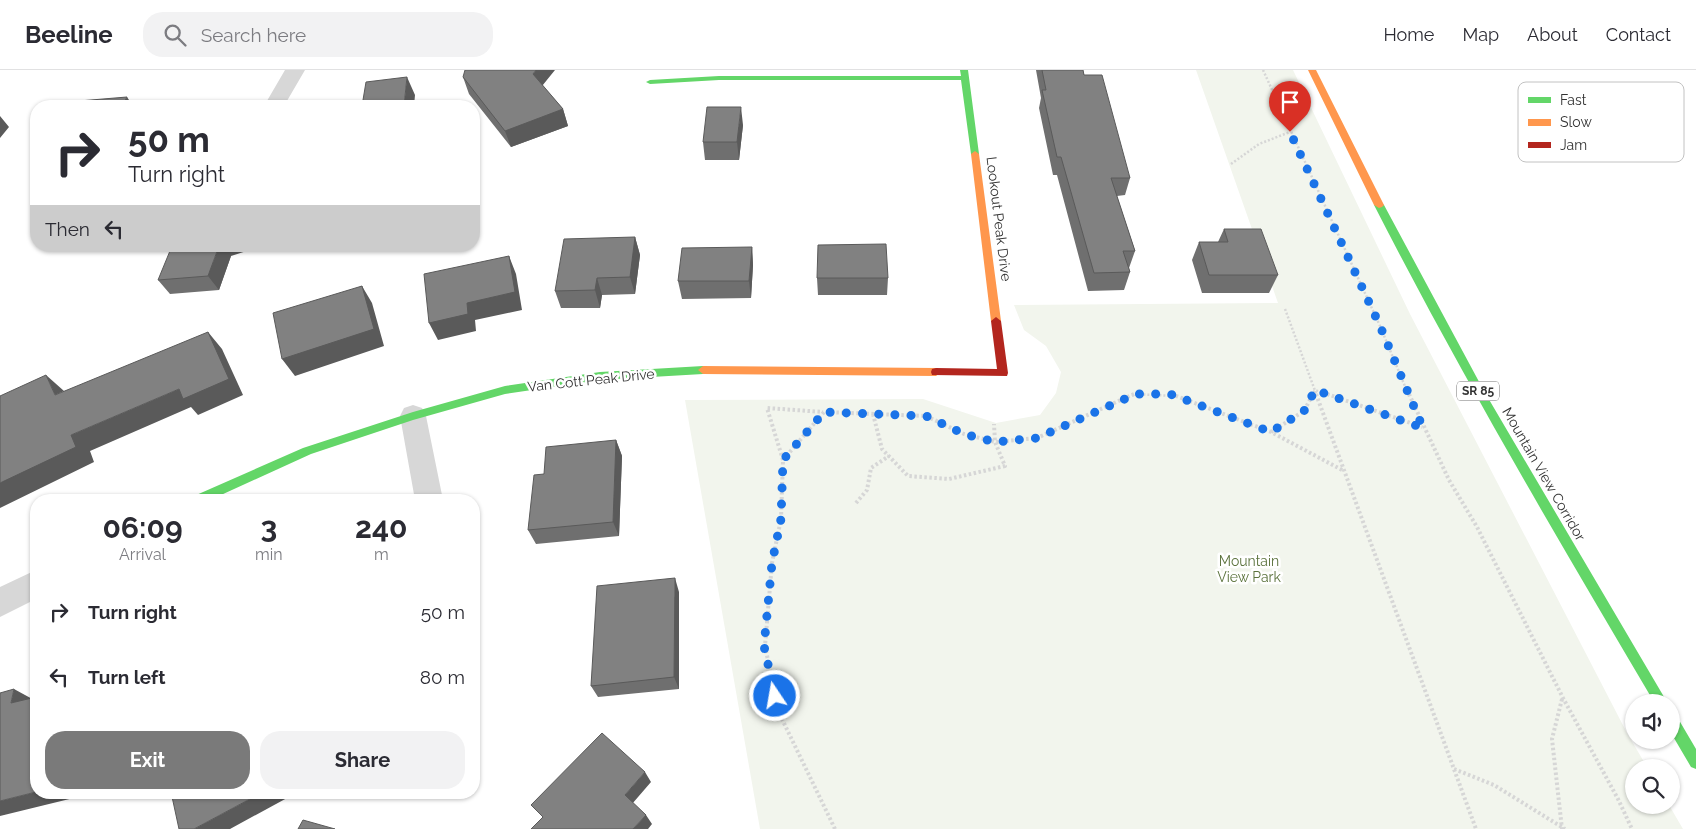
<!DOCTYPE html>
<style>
:root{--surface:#fff;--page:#f2f2f3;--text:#2b2b33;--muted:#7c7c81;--line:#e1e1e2;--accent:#7a7a7a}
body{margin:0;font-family:Raleway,sans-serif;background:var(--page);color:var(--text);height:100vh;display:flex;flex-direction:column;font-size:19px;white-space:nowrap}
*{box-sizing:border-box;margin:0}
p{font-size:16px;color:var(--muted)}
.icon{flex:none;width:28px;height:28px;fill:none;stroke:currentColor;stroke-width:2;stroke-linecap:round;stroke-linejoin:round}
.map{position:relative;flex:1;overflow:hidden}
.side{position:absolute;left:30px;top:424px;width:450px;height:305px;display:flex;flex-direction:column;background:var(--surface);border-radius:20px;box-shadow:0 1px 4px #0004}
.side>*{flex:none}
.guide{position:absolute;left:30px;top:30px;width:450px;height:152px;border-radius:20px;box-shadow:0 1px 4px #0004;background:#fff;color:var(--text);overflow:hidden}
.controls{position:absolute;left:1625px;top:624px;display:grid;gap:10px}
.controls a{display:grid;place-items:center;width:55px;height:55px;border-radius:50%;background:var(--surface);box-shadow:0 1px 4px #0004;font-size:25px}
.pin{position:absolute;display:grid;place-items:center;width:42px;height:42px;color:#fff;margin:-51px -21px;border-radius:50% 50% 50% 0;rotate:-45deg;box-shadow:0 0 5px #0007}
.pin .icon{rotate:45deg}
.me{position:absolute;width:55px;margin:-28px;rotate:348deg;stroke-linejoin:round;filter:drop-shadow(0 0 4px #0008)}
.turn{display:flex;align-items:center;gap:18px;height:105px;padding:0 15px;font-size:22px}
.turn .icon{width:65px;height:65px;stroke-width:2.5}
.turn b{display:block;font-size:35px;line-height:42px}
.then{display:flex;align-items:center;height:48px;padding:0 15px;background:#0003;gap:10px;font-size:19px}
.eta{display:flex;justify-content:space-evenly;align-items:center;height:85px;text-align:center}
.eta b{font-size:30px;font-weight:700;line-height:35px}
.action{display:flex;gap:10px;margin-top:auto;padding:10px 15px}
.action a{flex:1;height:58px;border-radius:20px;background:var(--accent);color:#fff;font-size:20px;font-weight:700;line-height:58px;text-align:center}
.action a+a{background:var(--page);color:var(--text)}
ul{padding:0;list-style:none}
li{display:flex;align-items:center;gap:15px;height:65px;padding:0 15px}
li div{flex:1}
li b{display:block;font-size:19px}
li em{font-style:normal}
header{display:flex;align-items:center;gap:30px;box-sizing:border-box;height:70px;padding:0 25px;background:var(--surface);border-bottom:1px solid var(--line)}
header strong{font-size:24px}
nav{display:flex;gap:28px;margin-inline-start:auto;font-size:18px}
.search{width:350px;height:45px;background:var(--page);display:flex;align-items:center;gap:12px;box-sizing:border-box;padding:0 18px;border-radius:20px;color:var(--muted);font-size:19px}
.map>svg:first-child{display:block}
.green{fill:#f2f5ed}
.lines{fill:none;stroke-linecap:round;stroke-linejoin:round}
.path-far1{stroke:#d6d6d6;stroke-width:2.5;stroke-dasharray:2 2;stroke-linecap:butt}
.path{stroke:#d6d6d6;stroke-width:4;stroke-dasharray:2.5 2.5;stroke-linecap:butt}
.street{fill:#d7d7d7;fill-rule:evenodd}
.fast{fill:#63d668;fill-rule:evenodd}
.slow{fill:#ff974d;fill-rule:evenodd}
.jam{fill:#b3261e;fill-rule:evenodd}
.wall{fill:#6f6f6f}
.shaded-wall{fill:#5a5a5a}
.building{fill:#818181;stroke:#5a5a5a}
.route{stroke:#1a73e8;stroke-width:9;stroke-dasharray:0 16.2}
.labels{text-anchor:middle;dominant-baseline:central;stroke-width:5;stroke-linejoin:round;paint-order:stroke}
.shield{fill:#fff;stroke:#707070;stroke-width:1}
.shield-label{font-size:12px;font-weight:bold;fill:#333}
.street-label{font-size:14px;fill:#333;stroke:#fff}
.park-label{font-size:14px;fill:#5b723c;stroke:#fff}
.key{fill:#fff;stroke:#c2c2c2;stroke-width:1}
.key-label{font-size:14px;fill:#333}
</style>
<header>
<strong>Beeline</strong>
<div class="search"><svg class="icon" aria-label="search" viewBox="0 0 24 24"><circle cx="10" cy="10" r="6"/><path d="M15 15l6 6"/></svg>Search here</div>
<nav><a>Home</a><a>Map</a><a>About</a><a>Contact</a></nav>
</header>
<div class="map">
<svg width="1696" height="759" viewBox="0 0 1696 759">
<rect width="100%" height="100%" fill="#fff"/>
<path class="green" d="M1196,0H1293L1410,244L1627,663L1647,697L1634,698V735H1669L1683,759H760L685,330L923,329L996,353L1040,345L1056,323L1061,302L1046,276L1024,260L1014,235L1278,233Z"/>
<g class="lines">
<path class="path-far1" d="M1263,0L1380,256L1409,326
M1231,94L1259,74L1290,62
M1285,239L1317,326
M1132,326L1135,324L1174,326
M1312,326L1315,320L1331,326"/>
<path class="path" d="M1171,324L1271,362L1344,401
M1316,324L1476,759
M1327,324L1422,357
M1409,324L1449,410L1477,457L1563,628L1618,729L1632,759
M873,344L882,379L908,406L949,409L1005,396L995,372L994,354
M1271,362L1304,341L1313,324
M783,390L767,338L823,342
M856,433L867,420L871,398L889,386
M1562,629L1552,669L1562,759
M1454,699L1494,715L1565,759
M835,759L779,643L765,576L772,493L781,449L783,390L824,342L926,346L964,364L995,372L1037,368L1134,324"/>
<path class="street" d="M285,0H305L284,36H264Z
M413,335L422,338L426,346L443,430H415L400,346L404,338Z
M36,500V529L0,547V517Z"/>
<path class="fast" d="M960,0H968L979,84L975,87L971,84L961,10H719L650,14L646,12L650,10L719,6H961Z
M1379,132L1384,135L1484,321L1667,632H1654C1557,468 1461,305 1374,135Z
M703,296L708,300L703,304L600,310L505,324L413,350L311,384L210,430H192L194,426L303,378L413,342L505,316L600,302Z
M1671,643L1676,645L1696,679V699L1691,697L1671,663Z"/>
<path class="slow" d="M1308,0H1316L1384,135L1382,137L1379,138L1374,135Z
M975,81L979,84L1001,251L996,255L991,251L971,84Z
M703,296L936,298L941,302L936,306L703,304L698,300Z"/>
<path class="jam" d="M996,247L1001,251L1008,303L1007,306L932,305L931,302L932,299L936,298L997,299L991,251Z"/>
</g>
<path class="wall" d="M1036,0H1083L1084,5L1130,108L1125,125L1117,126L1135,181L1129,198L1130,202L1124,220L1088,221L1057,105H1053L1039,38L1041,28Z
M463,7L542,15L563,39L568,56L511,77L469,24Z
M743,55L739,90H705L703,72Z
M1224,159L1278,205L1269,223H1202L1192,190L1199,172H1218Z
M635,167L640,185L635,224L602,225L600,238H561L555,221Z
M752,177L753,195L751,228L682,229L678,211Z
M231,186L219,220L170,224L158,210Z
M817,208H888L887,225H818Z
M616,370L622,386L619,466L536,474L528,460Z
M679,522V619L598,627L591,616Z"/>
<path class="shaded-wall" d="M536,0H555L538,21L533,4Z
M407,7L415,25L414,36H404Z
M127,27L133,36H122Z
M741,37L743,55L739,90L737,72Z
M563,39L568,56L511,77L505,61Z
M0,46L9,57L0,68Z
M635,167L640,185L635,224L630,207Z
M219,176H262L231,186L219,220L208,206Z
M752,177L753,195L751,228L749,211Z
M509,186L516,204L522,240L475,250L476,261L438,270L429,253L467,233Z
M597,208L602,225L600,238L595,220Z
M362,216L372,233L384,276L295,306L282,289Z
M208,262L222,279L243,325L198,345L191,337L90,381L94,392L0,438V413L71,365L179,319Z
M46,305L64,321L55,325Z
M616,370L622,386L619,466L613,452Z
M675,508L679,522V619L674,607Z
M14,619L36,631L11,633Z
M645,702L651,712L632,734L625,725Z
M36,722H98L0,746V731Z
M263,722H298L230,759H194Z
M646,745L652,754L648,759H633Z"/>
<path class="building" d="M465,0H536L533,4L563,39L505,61L463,7Z
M1042,0H1083L1084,5H1102L1130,108H1111L1135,181H1123L1130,202L1094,203L1061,87H1057L1042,20H1046Z
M407,7L404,36H362L366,12Z
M127,27L122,36H77L79,31Z
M707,37H741L737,72H703Z
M1224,159H1261L1278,205H1209L1199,172H1228Z
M635,167L630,207L597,208L595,220L555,221L564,169Z
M886,174L888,208H817L818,175Z
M172,176H219L208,206L158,210Z
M752,177L749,211H678L682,178Z
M509,186L515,222L467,233L468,244L429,253L424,204Z
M362,216L374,259L282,289L273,243Z
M208,262L229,309L183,329L179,319L71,365L76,377L0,413V326L46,305L55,325Z
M616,370L613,452L528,460L534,405L544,404L546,377Z
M675,508L674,607L591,616L597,516Z
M14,619L11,633L36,627V722L0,731V623Z
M602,663L645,702L625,725L646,745L633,759H531L543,747L531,735Z
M171,722H263L194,759H179Z
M303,750L335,759H298Z"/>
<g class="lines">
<path class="route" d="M775,626L764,576L772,493L781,449L783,390L824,342L926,346L964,364L995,372L1037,368L1136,324H1170L1271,362L1304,341L1315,320L1423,358L1380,256L1290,62"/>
</g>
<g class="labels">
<rect class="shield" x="1457" y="311.5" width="42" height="19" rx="4"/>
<g class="shield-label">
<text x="1478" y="321">SR 85</text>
</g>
<g class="street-label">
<text transform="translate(999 149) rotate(83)">Lookout Peak Drive</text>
<text transform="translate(591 310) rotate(-6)">Van Cott Peak Drive</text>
<text transform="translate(1544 404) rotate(60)">Mountain View Corridor</text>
</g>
<g class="park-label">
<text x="1249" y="491">Mountain<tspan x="1249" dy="16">View Park</tspan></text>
</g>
</g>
<rect x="1518" y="12" width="166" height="80" rx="8" class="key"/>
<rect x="1528" y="27" width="23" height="6" fill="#63d668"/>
<rect x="1528" y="49" width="23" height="7" fill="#ff974d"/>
<rect x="1528" y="72" width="23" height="6" fill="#b3261e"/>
<g class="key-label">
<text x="1560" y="35">Fast</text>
<text x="1560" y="57">Slow</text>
<text x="1560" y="80">Jam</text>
</g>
</svg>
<div class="controls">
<a><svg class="icon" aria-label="sound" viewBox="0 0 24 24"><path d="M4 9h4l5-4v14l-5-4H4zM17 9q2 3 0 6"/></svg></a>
<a><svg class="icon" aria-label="search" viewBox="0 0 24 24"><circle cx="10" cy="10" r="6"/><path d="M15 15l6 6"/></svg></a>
</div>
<div class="pin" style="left:1290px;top:62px;background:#d93025"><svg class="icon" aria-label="arrive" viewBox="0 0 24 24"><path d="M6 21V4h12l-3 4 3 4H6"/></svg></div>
<svg class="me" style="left:775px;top:626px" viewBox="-20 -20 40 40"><circle r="17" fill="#1a73e8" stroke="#fff" stroke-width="3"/><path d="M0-11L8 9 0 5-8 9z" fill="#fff"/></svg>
<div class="guide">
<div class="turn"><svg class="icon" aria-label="right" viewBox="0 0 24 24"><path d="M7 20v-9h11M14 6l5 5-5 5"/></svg><div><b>50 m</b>Turn right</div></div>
<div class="then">Then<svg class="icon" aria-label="left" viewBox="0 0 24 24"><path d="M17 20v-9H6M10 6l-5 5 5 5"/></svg></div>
</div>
<section class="side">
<div class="eta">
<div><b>06:09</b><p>Arrival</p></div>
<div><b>3</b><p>min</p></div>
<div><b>240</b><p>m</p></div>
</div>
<ul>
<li><svg class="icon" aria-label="right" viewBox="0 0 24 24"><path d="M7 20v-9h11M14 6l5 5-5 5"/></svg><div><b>Turn right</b></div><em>50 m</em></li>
<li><svg class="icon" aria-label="left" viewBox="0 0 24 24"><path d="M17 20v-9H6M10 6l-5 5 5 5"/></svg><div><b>Turn left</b></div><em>80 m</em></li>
</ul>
<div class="action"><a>Exit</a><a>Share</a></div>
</section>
</div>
